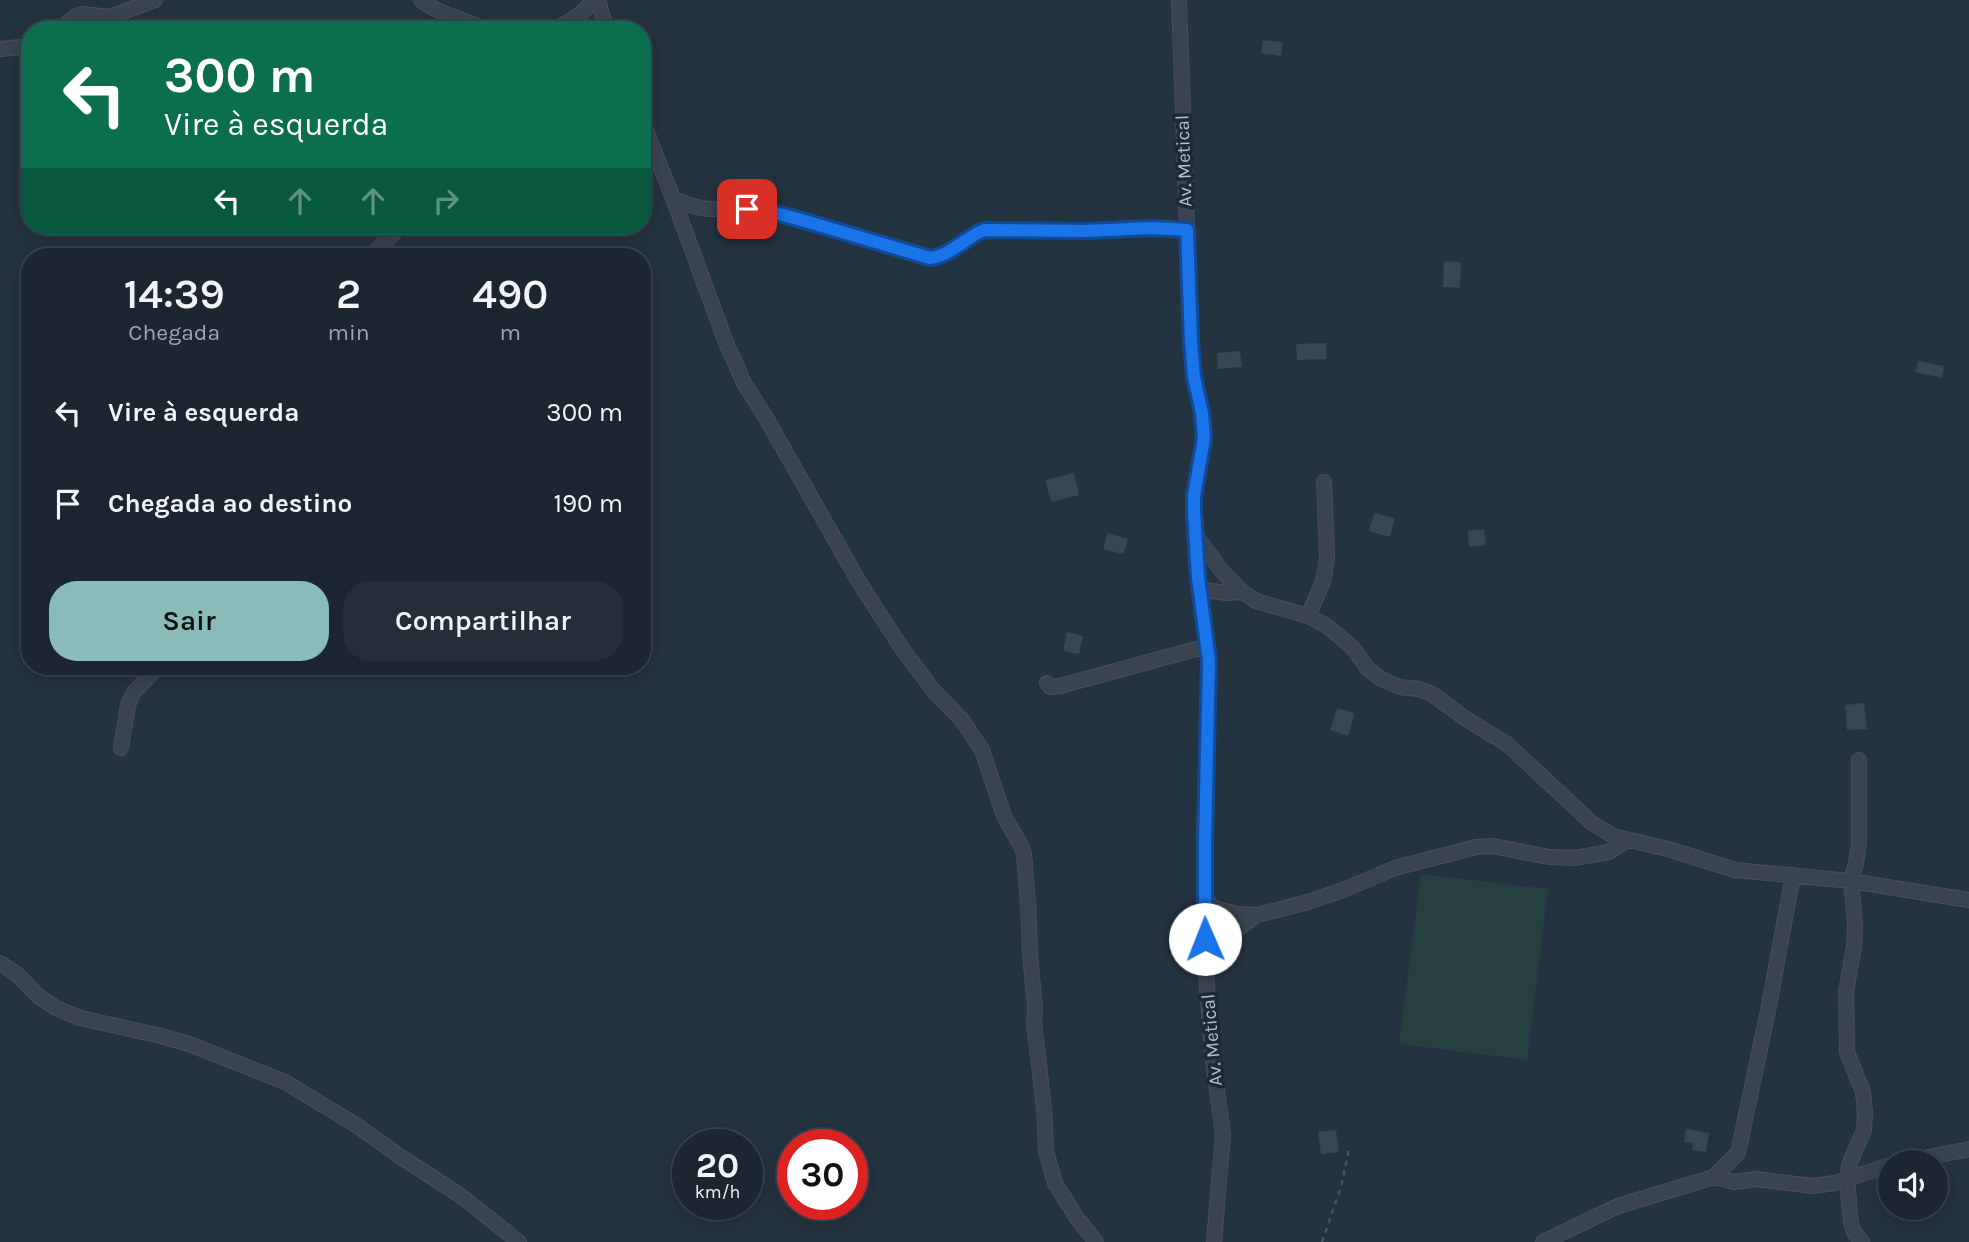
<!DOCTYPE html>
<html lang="pt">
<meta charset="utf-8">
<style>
:root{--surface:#1b2630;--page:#242e38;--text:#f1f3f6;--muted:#a0a5ab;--line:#39434c;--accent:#8bbbb9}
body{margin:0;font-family:Karla,sans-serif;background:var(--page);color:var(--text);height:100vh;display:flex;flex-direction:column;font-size:26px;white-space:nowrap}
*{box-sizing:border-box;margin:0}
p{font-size:23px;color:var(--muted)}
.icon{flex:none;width:38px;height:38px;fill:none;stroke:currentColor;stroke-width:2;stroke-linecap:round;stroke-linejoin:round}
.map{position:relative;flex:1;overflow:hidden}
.details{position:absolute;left:21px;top:248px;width:630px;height:427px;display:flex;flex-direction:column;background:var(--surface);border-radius:28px;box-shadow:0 4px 18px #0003,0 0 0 2px var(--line)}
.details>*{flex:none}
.top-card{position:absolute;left:21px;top:21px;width:630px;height:214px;border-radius:28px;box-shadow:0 4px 18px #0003,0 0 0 2px var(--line);background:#0b6e4f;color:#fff;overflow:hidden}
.tools{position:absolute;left:1878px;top:1150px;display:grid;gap:14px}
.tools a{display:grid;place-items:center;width:70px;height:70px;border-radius:50%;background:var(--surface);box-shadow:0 4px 18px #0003,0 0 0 2px var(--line);font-size:35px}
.speed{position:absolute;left:672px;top:1129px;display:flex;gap:14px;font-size:35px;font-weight:700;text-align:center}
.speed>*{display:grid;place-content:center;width:91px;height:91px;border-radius:50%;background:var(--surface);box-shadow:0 4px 18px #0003,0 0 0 2px var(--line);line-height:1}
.speed small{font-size:18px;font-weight:400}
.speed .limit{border:10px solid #d22;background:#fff;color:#111}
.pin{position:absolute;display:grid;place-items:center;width:60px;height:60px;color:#fff;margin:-30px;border-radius:14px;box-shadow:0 4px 10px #0006}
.me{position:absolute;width:77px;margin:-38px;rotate:359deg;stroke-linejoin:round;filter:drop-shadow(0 0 5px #0008)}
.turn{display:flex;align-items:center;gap:24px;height:147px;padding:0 28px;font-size:32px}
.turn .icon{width:91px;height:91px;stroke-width:2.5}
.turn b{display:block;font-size:49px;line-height:60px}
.lanes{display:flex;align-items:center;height:66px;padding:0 28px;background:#0003;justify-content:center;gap:35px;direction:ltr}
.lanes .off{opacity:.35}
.eta{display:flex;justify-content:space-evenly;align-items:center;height:119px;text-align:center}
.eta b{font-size:42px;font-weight:600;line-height:49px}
.cta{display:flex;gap:14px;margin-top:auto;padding:14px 28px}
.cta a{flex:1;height:80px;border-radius:28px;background:var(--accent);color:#111;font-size:28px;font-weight:600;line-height:80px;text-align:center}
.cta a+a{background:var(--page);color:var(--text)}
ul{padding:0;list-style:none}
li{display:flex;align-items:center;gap:21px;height:91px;padding:0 28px}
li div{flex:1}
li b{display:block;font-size:26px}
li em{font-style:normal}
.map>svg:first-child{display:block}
.green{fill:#264041}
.building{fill:#364756}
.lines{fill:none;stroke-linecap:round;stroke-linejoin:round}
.minor-casing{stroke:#45505c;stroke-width:16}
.path{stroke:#405959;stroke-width:2.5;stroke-dasharray:5 5;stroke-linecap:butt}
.minor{stroke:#394450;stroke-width:14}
.route-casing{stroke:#114b97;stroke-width:18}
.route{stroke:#1a73e8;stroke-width:12}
.labels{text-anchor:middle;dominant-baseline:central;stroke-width:7;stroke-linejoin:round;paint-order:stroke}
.street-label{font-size:19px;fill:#b5bfcb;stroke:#1d2935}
</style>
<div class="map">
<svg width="1969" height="1242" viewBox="0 0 1969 1242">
<rect width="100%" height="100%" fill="#243340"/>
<path class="green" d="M1421,874L1548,889L1527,1060L1399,1044Z"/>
<path class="building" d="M1263,40L1283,42L1281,56L1261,53Z
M1444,261L1461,262L1460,288L1443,287Z
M1326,343V359L1297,360L1296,344Z
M1240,351L1242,367L1218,369L1217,353Z
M1918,361L1944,366L1942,378L1915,372Z
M1074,473L1079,495L1051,502L1045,480Z
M1374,513L1395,518L1390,537L1369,531Z
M1484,529L1486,545L1469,547L1468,531Z
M1108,533L1128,539L1123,554L1103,549Z
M1067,632L1083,636L1079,654L1063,651Z
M1864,703L1867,729L1847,730L1845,705Z
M1337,708L1355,713L1348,736L1330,730Z
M1686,1129L1709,1133L1706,1152L1692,1150L1693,1143L1684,1142Z
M1336,1130L1339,1152L1321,1154L1318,1132Z"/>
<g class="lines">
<g class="minor-casing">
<path id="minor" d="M421,0C440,15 465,19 486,30
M598,0L607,30
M1179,0L1191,341L1194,377L1202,413L1204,438L1194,497L1193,512L1198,577L1209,661L1204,843L1205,960L1212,1053L1223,1135L1214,1242
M58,30L76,16L82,14L110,17L155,0
M553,30C569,22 583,15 593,0
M0,49L30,46
M642,120L673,198L725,340L744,383L765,416L859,582L901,647L933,690L962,720L982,750L1004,816L1020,844L1024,854L1028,901L1030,954L1035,1007L1034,1023L1044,1108L1046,1151L1055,1183L1077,1218L1096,1242
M673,198C706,216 730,206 764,210L930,258C950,256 966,237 984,230L1085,231L1152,228L1187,230
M369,257L402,226
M1196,536L1222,571L1242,592L1256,601L1308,616L1327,626L1353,648L1367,668L1381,679L1400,687L1419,689L1432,694L1466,719L1507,744L1592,823L1613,836L1668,849L1735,870L1851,881L1969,900
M1199,589L1226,593L1242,592
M1308,616L1323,582L1327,558L1324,482
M1047,683L1050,687L1060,686L1207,646
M121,748L128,705L134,692L158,667
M1859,760V843L1856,863L1851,881L1855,925L1854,946L1846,992L1847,1052L1863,1092L1865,1112L1864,1130L1850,1162L1847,1179L1851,1223L1854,1232L1862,1242
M1204,898L1214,908L1237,914L1257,915L1308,902L1343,890L1395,868L1476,847L1493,846L1549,857L1575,858L1609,852L1627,840
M1205,960L1224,939L1257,915
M0,963L18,975L38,996L56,1008L80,1018L161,1036L189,1044L285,1082L356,1125L401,1157L461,1196L519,1242
M1904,1162L1969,1149
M1714,1177L1734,1182L1756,1179L1813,1186L1835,1183L1890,1165
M1543,1242L1618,1206L1714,1177L1738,1153L1769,1006L1793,875"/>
</g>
<path class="path" d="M1322,1242L1341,1187L1349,1149"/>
<use href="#minor" class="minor"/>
</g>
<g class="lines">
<g class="route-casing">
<path id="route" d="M747,209L764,210L798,219L930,258C950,256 966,237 984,230L1085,231L1152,228L1187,230L1191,341L1194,377L1202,413L1204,438L1194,496V512L1198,577L1209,661L1205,843V939"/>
</g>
<use href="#route" class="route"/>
</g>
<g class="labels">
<g class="street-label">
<text transform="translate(1184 161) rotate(-92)">Av. Metical</text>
<text transform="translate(1212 1040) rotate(-95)">Av. Metical</text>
</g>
</g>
</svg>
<div class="tools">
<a><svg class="icon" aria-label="sound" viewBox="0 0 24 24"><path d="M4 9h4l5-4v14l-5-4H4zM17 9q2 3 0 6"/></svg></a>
</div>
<div class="speed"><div>20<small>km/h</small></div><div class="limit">30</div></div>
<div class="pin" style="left:747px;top:209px;background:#d93025"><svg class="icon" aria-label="arrive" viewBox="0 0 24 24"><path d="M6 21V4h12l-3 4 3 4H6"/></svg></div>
<svg class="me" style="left:1205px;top:939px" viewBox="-20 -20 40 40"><circle r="19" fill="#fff"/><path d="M0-13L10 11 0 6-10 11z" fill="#1a73e8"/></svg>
<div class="top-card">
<div class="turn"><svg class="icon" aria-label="left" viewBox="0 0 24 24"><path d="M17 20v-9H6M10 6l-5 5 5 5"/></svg><div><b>300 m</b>Vire à esquerda</div></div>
<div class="lanes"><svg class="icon" aria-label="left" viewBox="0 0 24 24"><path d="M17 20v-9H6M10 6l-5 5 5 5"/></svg><svg class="icon off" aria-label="ahead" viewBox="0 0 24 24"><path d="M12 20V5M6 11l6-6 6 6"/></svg><svg class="icon off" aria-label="ahead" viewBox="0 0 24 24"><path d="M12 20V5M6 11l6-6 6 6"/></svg><svg class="icon off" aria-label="right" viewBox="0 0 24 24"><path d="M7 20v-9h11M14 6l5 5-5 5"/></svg></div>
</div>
<section class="details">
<div class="eta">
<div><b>14:39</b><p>Chegada</p></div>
<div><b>2</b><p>min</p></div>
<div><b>490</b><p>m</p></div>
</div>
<ul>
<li><svg class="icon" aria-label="left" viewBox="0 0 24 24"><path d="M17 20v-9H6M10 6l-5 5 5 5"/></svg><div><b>Vire à esquerda</b></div><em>300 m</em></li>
<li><svg class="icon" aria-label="arrive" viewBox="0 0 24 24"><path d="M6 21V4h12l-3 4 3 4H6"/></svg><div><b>Chegada ao destino</b></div><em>190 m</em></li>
</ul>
<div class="cta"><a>Sair</a><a>Compartilhar</a></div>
</section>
</div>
